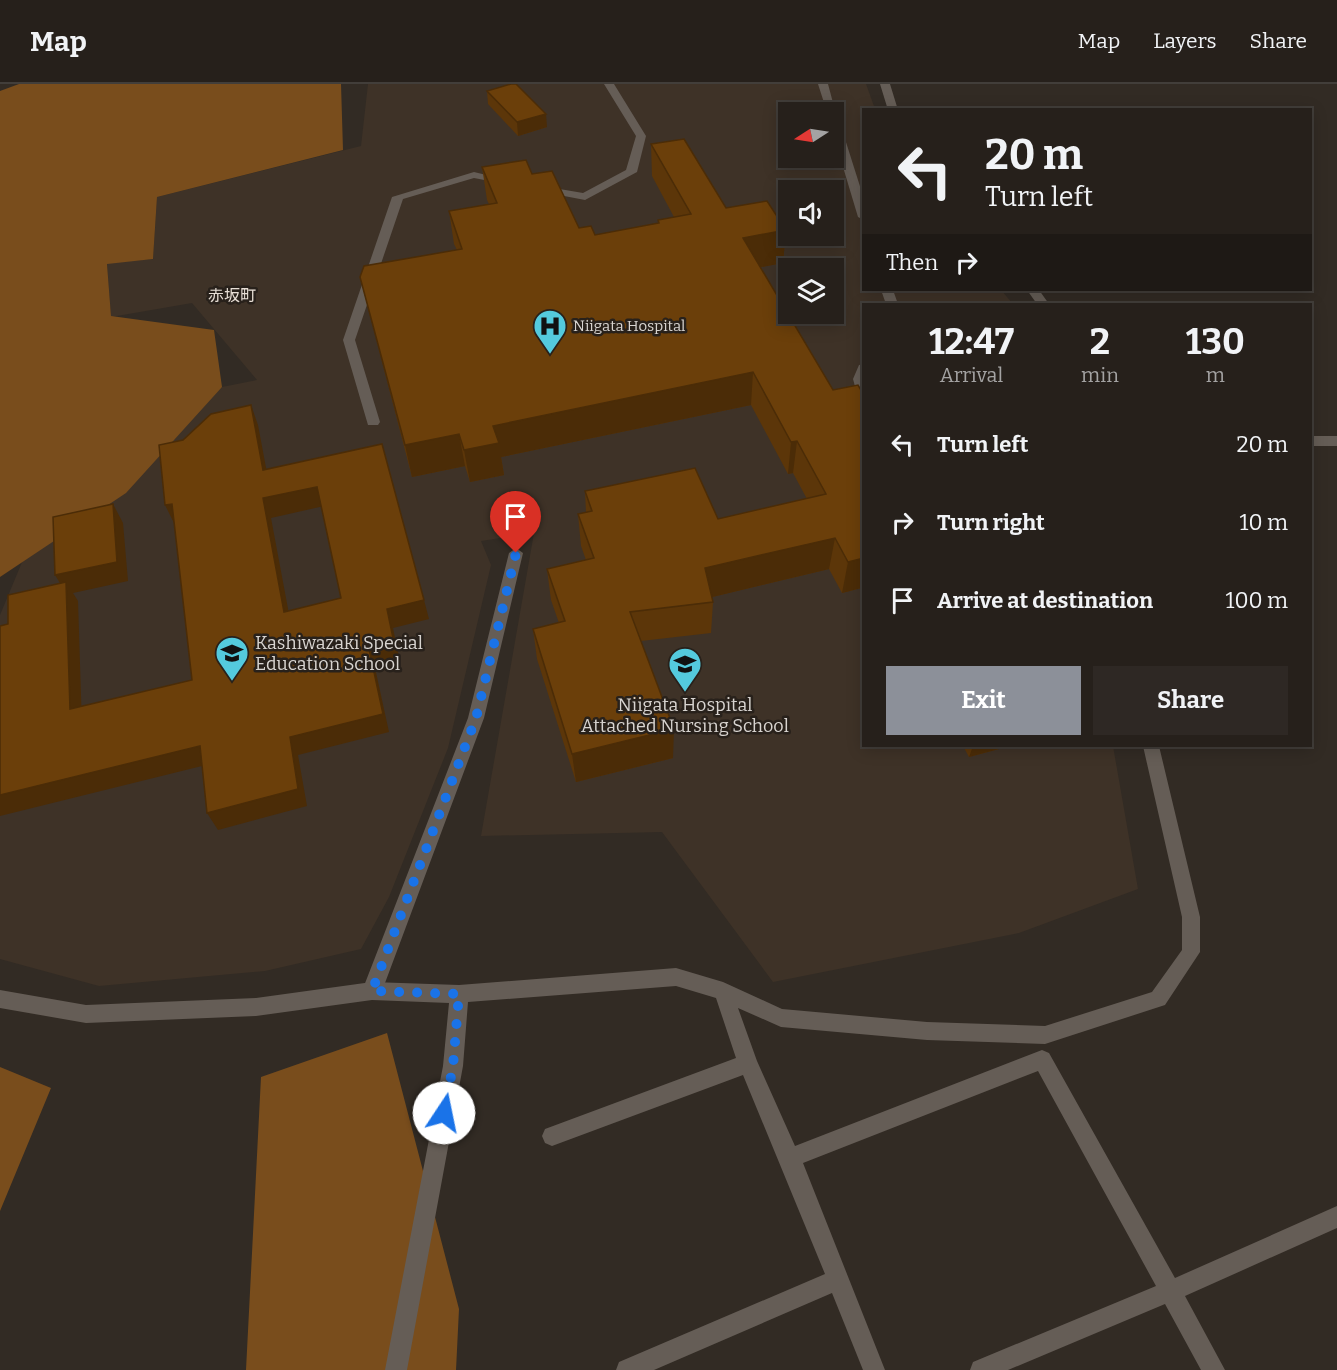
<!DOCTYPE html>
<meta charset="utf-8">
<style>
:root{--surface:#26201b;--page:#2e2824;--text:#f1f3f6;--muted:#a4a3a3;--line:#423e3a;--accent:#8c9099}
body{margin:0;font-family:Bitter,"Noto Sans JP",serif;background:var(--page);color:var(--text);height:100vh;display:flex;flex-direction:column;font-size:22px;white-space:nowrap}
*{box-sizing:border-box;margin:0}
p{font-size:20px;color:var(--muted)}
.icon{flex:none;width:33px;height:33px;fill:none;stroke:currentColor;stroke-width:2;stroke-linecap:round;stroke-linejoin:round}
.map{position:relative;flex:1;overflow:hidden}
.side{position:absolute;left:862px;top:219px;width:450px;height:444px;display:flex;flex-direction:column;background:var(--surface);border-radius:0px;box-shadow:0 3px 15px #0003,0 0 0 2px var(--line)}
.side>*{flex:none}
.banner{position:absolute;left:862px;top:24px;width:450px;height:183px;border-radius:0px;box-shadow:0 3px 15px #0003,0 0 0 2px var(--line);background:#26201b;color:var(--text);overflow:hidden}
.needle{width:39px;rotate:258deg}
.buttons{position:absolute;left:778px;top:18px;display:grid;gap:12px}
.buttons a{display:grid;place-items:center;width:66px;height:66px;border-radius:0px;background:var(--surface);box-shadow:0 3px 15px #0003,0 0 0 2px var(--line);font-size:30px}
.pin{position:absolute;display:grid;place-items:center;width:51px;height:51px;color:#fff;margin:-62px -26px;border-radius:50% 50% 50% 0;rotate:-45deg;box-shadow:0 0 6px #0007}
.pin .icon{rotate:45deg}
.me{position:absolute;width:66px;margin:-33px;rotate:11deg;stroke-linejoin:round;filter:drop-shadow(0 0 4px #0008)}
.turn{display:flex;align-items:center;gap:21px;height:126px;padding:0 24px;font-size:27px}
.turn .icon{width:78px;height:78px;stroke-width:2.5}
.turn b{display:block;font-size:42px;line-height:51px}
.then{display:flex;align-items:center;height:57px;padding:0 24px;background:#0003;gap:12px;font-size:22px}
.eta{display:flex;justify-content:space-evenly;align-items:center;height:102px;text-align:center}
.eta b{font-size:36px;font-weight:700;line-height:42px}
.button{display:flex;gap:12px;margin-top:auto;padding:12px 24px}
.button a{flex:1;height:69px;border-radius:0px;background:var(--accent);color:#fff;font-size:24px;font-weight:700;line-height:69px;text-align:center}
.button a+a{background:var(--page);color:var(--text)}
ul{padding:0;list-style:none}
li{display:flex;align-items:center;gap:18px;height:78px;padding:0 24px}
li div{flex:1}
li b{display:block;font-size:22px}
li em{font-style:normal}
header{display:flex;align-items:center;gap:36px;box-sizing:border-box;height:84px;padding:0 30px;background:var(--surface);border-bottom:2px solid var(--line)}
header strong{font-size:28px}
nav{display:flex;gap:33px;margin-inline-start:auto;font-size:21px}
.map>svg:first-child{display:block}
.built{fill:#3e3227;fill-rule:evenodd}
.forest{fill:#794d1c}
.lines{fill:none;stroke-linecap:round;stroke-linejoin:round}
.service{fill:#655d56;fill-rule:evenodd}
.minor{fill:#655d56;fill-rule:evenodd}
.wall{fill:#5c3609}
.shaded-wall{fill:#4b2c07}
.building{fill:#6b3f0a;stroke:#4b2c07;stroke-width:1.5;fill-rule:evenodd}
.route{stroke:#1a73e8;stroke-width:10;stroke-dasharray:0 18}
.labels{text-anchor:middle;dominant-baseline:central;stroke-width:5;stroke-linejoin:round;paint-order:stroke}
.far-poi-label{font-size:15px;fill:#d8d4d0;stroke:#28211b;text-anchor:start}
.far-neighbourhood-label{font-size:16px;fill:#e7ded5;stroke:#28211b}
.poi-label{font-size:18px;fill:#d8d4d0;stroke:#28211b;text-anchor:start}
</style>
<header>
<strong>Map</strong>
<nav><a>Map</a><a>Layers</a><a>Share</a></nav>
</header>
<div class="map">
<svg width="1337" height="1286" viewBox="0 0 1337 1286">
<rect width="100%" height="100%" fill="#322b24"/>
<path class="built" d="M368,0H866L875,25L864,26V206H1001L1013,220H864V662H1113L1138,805L1019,849L773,898L662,748L481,752L534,449L481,457L491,481L448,664L389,813L361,865L265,887L99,902L0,875V531L25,471L222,303L257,296L192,219L111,233L107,179L153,175L157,113L361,62ZM789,28H834V74H789ZM789,106H834V152H789ZM789,184H834V230H789Z"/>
<path class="forest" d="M19,0H341L343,66L157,113L153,175L107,180L111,232L214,246L222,303L126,409L0,493V7Z
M387,949L459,1225L456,1286H246L261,993Z
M0,983L51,1004L0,1127Z"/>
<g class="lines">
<path class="service" d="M604,0H614L646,52L637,88L585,116L538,107V103L542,102L583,109L626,86L636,52Z
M818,0H828L836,30L827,28Z
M834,33L839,36L864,115V136L858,133L834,53Z
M474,88L511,97L505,100L474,94L403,115L355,256L380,338L378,341H368L343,256L392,113Z
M881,206H893L898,220H886Z
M864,280V310H863L856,306L853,295L859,281Z
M516,464L523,469L484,634L382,907L379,913L372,916L365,913L362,907L468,634L509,469Z"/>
<path class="minor" d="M880,0H890L898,26H888Z
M1027,206H1039L1049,220H1037Z
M1311,352H1337V362H1311Z
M1143,662H1159L1200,833V868L1165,921L1045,960L927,956L781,943L738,924L757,977L795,1062L1042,966L1049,969L1175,1194L1337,1122V1144L1185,1212L1225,1286H1201L1165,1220L1008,1286H970L973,1278L1156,1202L1038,987L803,1079L885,1286H863L832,1209L654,1286H616L619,1278L825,1190L743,991L552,1062L545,1059L542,1052L545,1045L736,974L716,914L676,902L468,918L463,982L407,1286H385L443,982L449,919L372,916L256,932L86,939L0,924V906L86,921L256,914L372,898L459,901L676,884L723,898L782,925L927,938L1045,942L1152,908L1182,866V833Z"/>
</g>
<path class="wall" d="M487,7L547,43L518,52L488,20Z
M651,60L726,124L786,146L783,179L760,183L833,306L864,311V510L861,504L842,509L829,485L712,513L713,518L711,549L641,557L673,674L576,698L537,575L533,545L559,539L551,516L547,485L586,476L581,462L578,430L586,428L585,407L718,435L807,415L793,389L788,390L751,321L501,373L504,391L470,398L465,382L412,393L360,193L457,166L454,160L449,127L489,120L487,116L482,83L532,90L579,144L595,151L658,139V136L674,133L652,92Z
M963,662H1010L969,673Z"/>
<path class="shaded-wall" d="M546,30L547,43L518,52L517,38Z
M786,146L783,179L741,187L743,154Z
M753,288L751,321L501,373L504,391L470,398L464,366L493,342Z
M251,321L258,341L270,405L263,386Z
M459,350L465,382L412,393L405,361Z
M797,357L793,389L788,390L791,358Z
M317,403L324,422L271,434L292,546L284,528L263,414Z
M113,420L123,439L128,497L73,509L78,517L82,643L70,625L66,509L55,491Z
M172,420L175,441L165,421Z
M835,454L829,485L704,515L705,484Z
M864,474V490L861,504L842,509L848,478Z
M424,516L429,535L393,544L399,573L374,579L389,648L298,671L307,722L218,746L207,729L290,653L368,560L387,525Z
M674,645L673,674L576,698L572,670Z
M200,662L210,680L0,732V711Z
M973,662H1010L969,673Z"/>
<path class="building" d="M511,0H516L546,30L517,38L487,7Z
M684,55L726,124L767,117L786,146L743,154L833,306L858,301L864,311V474L848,478L835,454L705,484L713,518L630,528L674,645L572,670L533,545L565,537L547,485L594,474L578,430L592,427L585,407L695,384L718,435L826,410L797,357L791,358L753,288L493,342L499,359L464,366L459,350L405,361L360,193L364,182L462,165L449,127L497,119L482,83L526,76L532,90L552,87L579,144L591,142L595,151L659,139L658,136L691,130L651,60Z
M251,321L263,386L382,360L424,516L387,525L393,554L368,560L383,630L290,653L298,705L207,729L200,662L0,711V542L8,540V511L66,498L70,625L192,596L172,420L165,421L159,361L183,356L211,330ZM317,403L341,514L284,528L263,414Z
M113,420L117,478L55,491L53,433Z"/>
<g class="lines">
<path class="route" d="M444,1029L453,982L459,910L372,907L476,634L516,469"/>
</g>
<defs>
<g id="hospital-pin" transform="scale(1.725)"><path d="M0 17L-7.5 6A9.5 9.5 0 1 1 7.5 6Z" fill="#54cadd" stroke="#28211b"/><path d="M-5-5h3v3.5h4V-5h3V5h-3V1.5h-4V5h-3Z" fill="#111"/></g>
<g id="school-pin" transform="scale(1.725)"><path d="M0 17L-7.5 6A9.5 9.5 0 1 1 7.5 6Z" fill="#54cadd" stroke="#28211b"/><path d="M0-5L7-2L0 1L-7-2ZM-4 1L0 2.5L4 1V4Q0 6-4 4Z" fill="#111"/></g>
</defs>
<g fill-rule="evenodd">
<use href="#hospital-pin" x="550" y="242"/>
<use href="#school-pin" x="232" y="569"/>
<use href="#school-pin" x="685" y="580"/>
</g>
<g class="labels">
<g class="far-poi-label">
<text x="573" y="242">Niigata Hospital</text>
</g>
<g class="far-neighbourhood-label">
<text x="232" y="211">赤坂町</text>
</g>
<g class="poi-label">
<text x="255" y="559">Kashiwazaki Special<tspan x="255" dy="21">Education School</tspan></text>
<text x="685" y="621" text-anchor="middle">Niigata Hospital<tspan x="685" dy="21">Attached Nursing School</tspan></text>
</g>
</g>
</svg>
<div class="buttons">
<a><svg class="needle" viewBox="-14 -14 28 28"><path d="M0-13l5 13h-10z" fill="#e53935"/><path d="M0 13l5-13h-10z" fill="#a4a3a3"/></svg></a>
<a><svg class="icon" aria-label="sound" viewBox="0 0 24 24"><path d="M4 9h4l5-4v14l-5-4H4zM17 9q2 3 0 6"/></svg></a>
<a><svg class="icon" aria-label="layers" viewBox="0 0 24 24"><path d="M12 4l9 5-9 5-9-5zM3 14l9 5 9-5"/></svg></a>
</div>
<div class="pin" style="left:516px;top:469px;background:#d93025"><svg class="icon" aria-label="arrive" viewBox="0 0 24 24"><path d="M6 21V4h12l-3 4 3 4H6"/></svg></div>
<svg class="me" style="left:444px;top:1029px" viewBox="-20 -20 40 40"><circle r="19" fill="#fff"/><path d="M0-13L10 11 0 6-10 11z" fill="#1a73e8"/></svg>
<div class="banner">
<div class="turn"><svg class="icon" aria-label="left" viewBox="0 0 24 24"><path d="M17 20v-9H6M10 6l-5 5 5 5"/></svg><div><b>20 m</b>Turn left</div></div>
<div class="then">Then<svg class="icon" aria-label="right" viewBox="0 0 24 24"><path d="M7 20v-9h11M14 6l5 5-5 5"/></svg></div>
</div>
<section class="side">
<div class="eta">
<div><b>12:47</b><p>Arrival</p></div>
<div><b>2</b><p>min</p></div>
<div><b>130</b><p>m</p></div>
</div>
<ul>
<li><svg class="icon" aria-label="left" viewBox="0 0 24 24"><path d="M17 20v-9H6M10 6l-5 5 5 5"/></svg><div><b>Turn left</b></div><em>20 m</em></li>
<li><svg class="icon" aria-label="right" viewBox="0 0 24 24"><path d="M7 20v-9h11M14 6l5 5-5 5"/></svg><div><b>Turn right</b></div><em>10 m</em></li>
<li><svg class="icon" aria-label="arrive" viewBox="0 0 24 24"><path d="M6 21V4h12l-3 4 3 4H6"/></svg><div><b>Arrive at destination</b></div><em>100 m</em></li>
</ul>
<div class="button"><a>Exit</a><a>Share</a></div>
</section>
</div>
